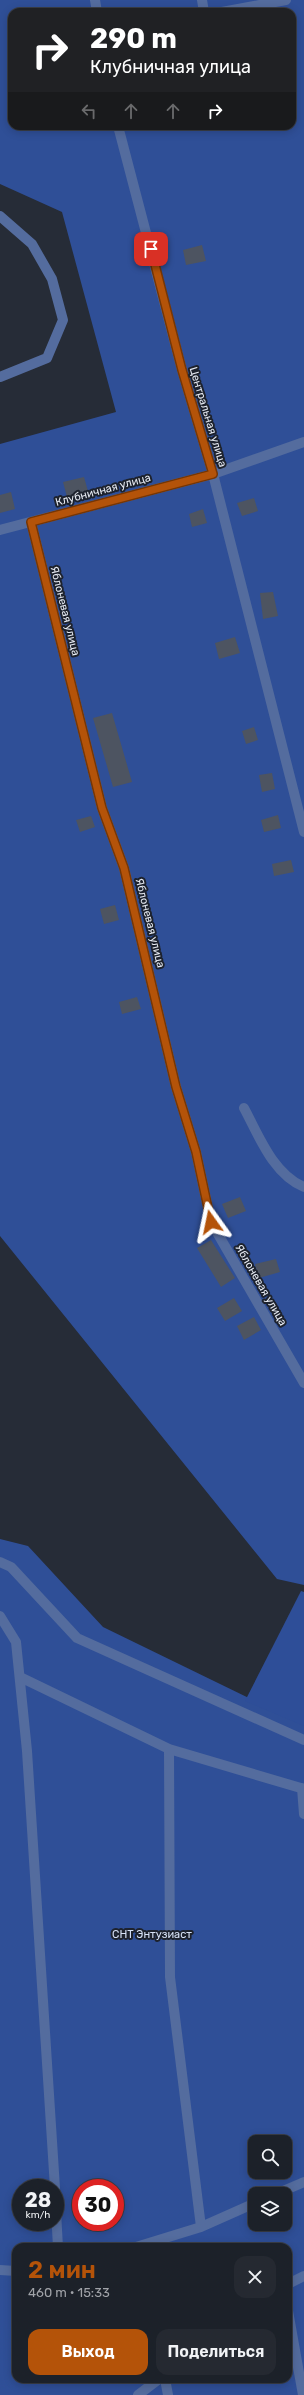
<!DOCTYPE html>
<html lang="ru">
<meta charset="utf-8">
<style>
:root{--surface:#1c2129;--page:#252931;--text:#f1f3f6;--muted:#a0a3a8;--line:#3a3e46;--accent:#b45309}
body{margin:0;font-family:Rubik,sans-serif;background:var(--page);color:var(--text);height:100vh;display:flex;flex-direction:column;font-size:15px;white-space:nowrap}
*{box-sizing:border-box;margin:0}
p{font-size:13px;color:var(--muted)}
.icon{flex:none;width:22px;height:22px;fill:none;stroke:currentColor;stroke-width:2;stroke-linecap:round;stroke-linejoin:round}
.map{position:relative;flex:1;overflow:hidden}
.drawer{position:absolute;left:12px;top:2243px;width:280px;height:140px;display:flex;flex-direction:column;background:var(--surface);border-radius:12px;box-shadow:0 2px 10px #0003,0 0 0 1px var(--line)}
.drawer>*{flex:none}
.top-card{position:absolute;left:8px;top:8px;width:288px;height:122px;border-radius:12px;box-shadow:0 2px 10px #0003,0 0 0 1px var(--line);background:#202124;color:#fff;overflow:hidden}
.fabs{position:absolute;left:248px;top:2135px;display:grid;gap:8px}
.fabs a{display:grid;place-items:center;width:44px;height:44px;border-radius:8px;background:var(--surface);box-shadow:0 2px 10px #0003,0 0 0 1px var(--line);font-size:20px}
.speed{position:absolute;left:12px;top:2179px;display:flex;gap:8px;font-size:20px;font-weight:700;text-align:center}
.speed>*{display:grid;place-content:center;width:52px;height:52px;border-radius:50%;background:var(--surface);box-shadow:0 2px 10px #0003,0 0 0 1px var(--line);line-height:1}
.speed small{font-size:10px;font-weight:400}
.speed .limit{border:6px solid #d22;background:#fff;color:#111}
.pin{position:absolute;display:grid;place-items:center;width:34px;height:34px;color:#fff;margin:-17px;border-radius:8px;box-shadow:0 2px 6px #0006}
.me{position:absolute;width:44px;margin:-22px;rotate:348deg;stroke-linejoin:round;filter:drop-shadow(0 0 3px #0008)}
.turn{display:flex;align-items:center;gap:14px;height:84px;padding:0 16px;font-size:18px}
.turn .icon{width:52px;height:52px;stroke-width:2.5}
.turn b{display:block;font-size:28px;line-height:34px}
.lanes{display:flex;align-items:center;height:38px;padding:0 16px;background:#0003;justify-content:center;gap:20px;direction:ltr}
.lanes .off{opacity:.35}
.round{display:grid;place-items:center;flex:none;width:42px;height:42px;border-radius:12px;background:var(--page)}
.headline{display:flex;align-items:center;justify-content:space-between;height:68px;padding:0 16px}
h1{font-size:24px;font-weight:600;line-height:30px;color:var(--accent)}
.primary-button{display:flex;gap:8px;margin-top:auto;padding:8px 16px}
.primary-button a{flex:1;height:46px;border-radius:12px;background:var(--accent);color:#fff;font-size:16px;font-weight:600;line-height:46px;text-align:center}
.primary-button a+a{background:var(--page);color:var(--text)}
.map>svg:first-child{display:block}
.green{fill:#2f4f97;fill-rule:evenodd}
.forest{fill:#2e4e98}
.building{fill:#4d5461}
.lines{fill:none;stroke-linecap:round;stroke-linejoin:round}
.minor{stroke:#546c9e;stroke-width:10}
.route-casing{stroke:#753606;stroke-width:10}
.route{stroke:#b45309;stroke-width:7}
.labels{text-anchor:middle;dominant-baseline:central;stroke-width:4;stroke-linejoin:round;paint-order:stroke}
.street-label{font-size:11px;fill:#e7ebf3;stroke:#1d222d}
.park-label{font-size:11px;fill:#d7e2f7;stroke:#1d222d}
</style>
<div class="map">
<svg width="304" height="2395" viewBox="0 0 304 2395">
<rect width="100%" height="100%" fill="#262c37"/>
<path class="green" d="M0,0H304V1585L277,1579L0,1236V444L116,412L62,212L0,184ZM12,12H292V126H12Z
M0,1539L28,1546L103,1627L304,1725V2395H0ZM255,2142H285V2172H255ZM21,2188H55V2222H21ZM81,2188H115V2222H81ZM255,2194H285V2224H255ZM16,2247H288V2379H16Z"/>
<path class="forest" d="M301,1591L304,1592V1726L245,1701Z"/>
<path class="building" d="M202,245L206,261L186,265L183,250Z
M84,477L88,491L67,497L63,482Z
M11,492L15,509L0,513V495Z
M254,498L258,511L242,516L237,503Z
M203,509L207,523L192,527L189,514Z
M273,592L278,616L263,619L260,593Z
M235,637L240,653L219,659L215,643Z
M112,713L132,782L113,787L93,718Z
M254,727L258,740L246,744L242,731Z
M272,773L275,789L262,792L259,775Z
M278,815L281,828L264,832L261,820Z
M91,816L95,827L80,832L76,820Z
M291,860L294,872L274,876L272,864Z
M115,905L119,920L104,924L100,909Z
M137,997L141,1009L122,1014L119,1002Z
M240,1197L246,1211L228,1218L222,1204Z
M211,1240L235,1278L221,1287L197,1248Z
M276,1259L280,1272L259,1278L255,1264Z
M234,1298L242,1311L225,1321L217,1308Z
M254,1317L261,1330L244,1340L237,1326Z"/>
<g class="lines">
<path class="minor" d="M95,0L97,12
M202,0L204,12
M222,12L286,0
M118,126L182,370L213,474L304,832
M0,216L32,244L52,279L63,320L47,358L0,377
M31,522L102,808L124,868L176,1087L196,1152L211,1222L304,1383
M0,530L213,474L304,442
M244,1108C259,1136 273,1174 304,1187
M0,1562L11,1567L77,1638L304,1740
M0,1616L16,1642L27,1751L55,2188
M20,1677L169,1749L304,1789
M169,1749L170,1977L201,2227
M302,1788L304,1814
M55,2194L58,2247
M276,2194L304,2182
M136,2247L201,2227L255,2203
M0,2270L16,2271
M288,2284L304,2276
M288,2311L303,2395
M165,2379L168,2395
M138,2395L159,2379"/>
</g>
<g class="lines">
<g class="route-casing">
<path id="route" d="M151,249L182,370L213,474L31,522L102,808L124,868L176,1087L196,1152L211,1222"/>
</g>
<use href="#route" class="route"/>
</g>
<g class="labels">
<g class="street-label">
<text transform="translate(208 417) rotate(73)">Центральная улица</text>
<text transform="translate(103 490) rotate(-15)">Клубничная улица</text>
<text transform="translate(65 611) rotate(76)">Яблоневая улица</text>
<text transform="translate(150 923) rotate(76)">Яблоневая улица</text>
<text transform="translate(261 1285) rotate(60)">Яблоневая улица</text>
</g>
<g class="park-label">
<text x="152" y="1934">СНТ Энтузиаст</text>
</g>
</g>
</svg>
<div class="fabs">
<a><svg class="icon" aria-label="search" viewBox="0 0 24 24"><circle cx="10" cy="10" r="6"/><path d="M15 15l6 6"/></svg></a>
<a><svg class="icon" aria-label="layers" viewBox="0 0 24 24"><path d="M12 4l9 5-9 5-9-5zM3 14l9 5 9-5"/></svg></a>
</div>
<div class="speed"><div>28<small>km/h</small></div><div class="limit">30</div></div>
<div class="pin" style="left:151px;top:249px;background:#d93025"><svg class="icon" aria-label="arrive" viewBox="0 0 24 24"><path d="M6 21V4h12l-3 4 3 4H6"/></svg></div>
<svg class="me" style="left:211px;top:1222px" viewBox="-20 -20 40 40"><path d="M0-17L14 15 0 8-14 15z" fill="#b45309" stroke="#fff" stroke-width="4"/></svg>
<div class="top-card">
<div class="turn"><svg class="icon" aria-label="right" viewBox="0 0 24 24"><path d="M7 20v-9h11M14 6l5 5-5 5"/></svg><div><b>290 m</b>Клубничная улица</div></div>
<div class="lanes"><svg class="icon off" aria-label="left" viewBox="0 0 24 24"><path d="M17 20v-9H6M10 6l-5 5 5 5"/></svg><svg class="icon off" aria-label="ahead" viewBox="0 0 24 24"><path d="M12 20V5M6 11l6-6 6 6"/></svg><svg class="icon off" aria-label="ahead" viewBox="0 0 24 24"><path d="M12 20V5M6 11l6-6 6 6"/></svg><svg class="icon" aria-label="right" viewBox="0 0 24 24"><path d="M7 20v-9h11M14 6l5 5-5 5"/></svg></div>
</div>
<section class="drawer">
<div class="headline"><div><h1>2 мин</h1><p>460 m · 15:33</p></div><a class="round"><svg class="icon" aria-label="close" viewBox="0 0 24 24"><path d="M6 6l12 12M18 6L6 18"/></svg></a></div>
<div class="primary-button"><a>Выход</a><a>Поделиться</a></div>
</section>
</div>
